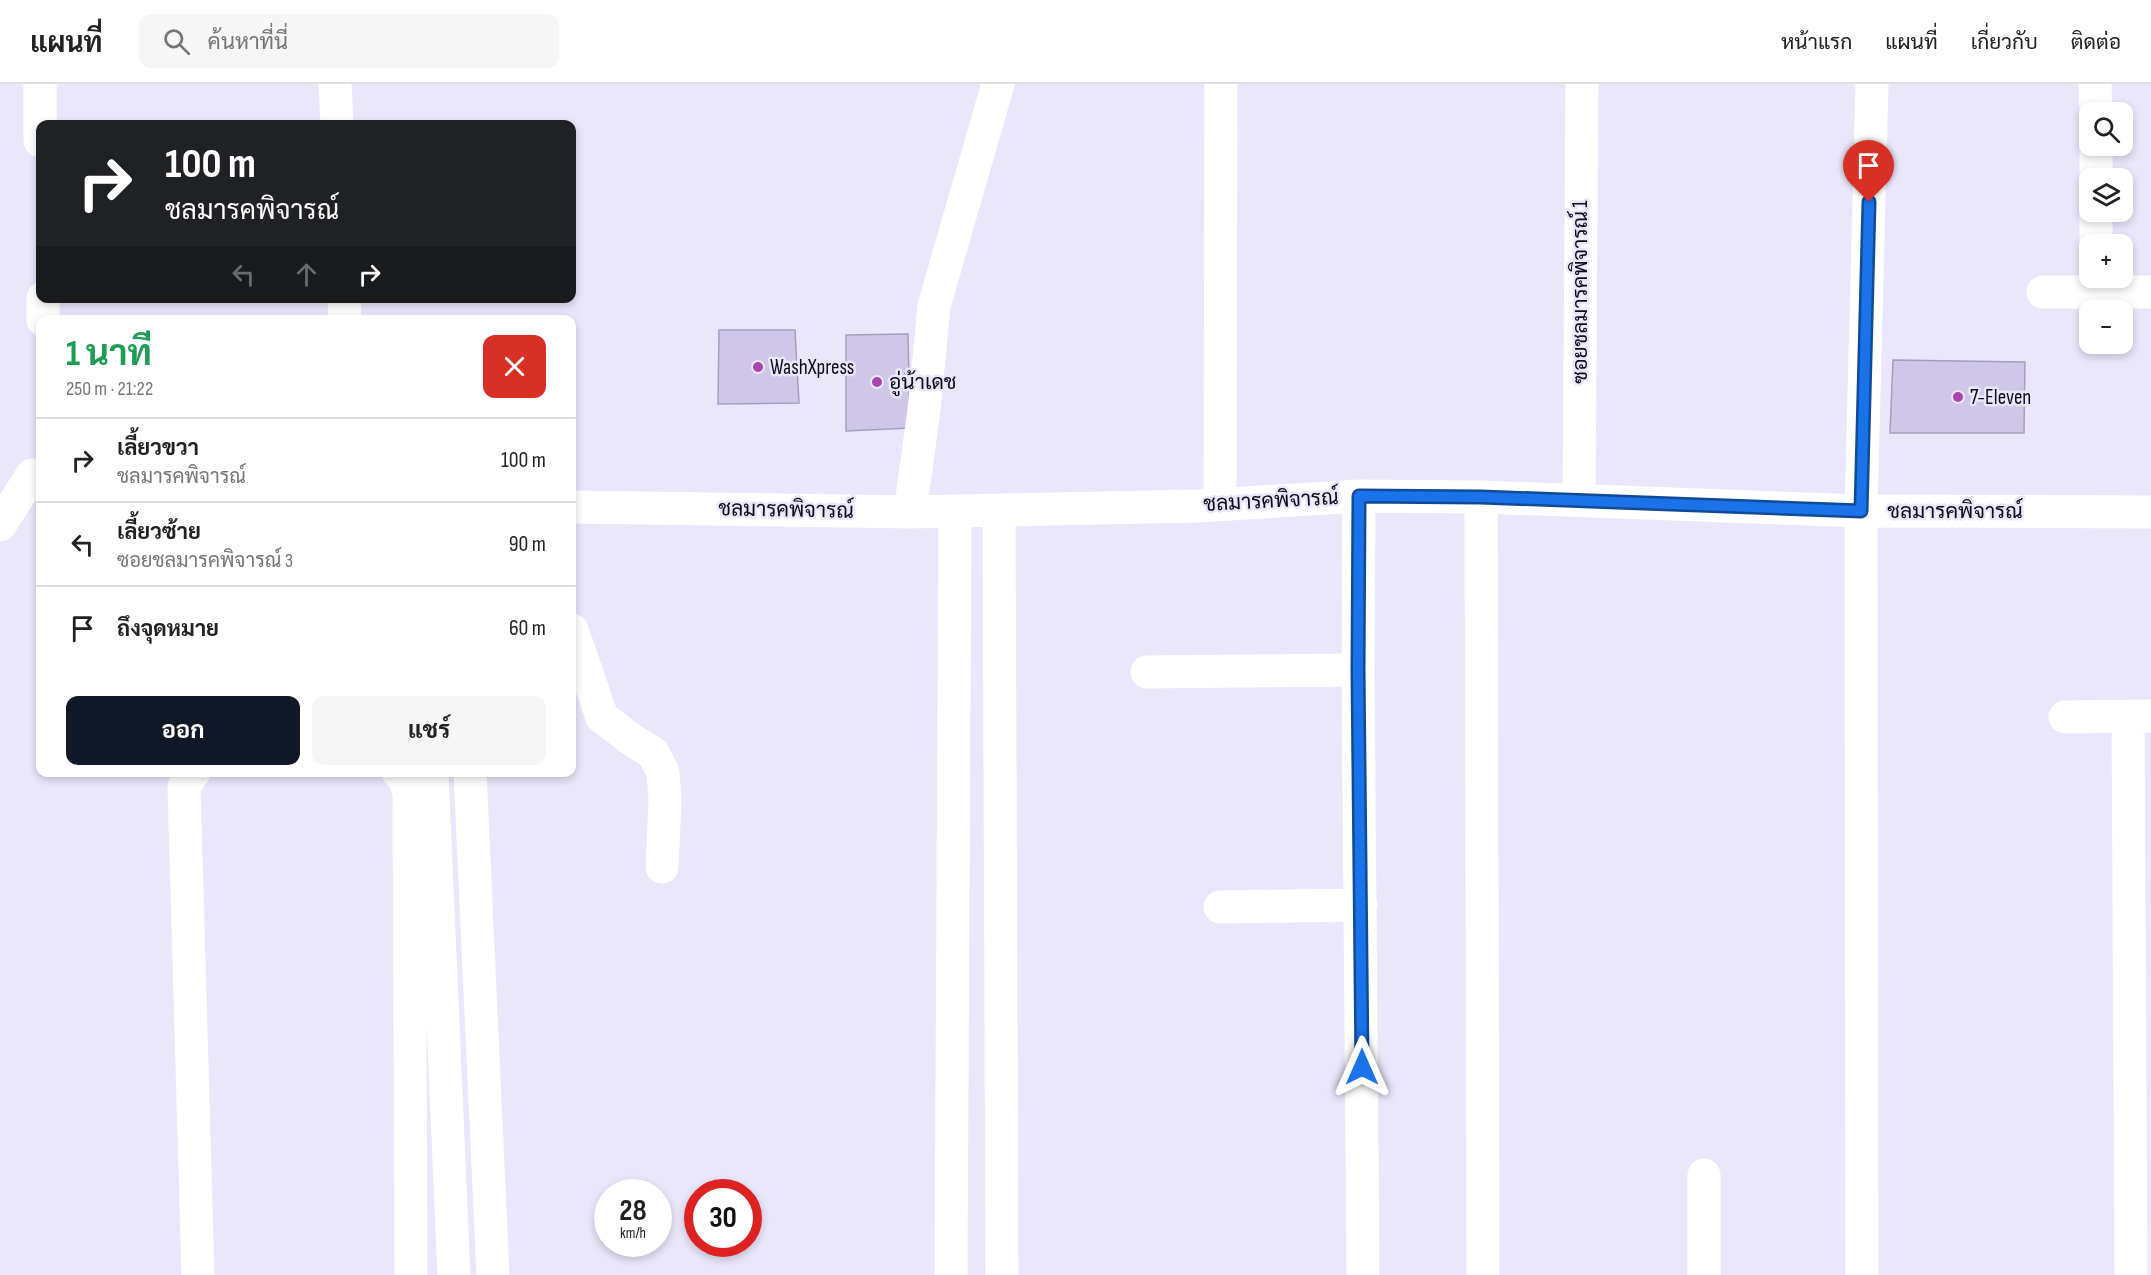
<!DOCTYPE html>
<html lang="th">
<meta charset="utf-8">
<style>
:root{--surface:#fff;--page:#f6f6f6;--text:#222;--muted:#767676;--line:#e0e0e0;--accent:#111827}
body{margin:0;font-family:"Sofia Sans Condensed",Sarabun,sans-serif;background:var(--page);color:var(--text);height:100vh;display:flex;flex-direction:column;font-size:22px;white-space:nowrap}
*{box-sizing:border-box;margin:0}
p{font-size:20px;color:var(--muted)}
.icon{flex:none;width:33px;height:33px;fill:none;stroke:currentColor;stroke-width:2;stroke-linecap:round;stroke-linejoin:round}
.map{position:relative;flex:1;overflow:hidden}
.side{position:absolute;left:36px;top:231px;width:540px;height:462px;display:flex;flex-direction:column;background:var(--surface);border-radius:12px;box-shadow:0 3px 9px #0003}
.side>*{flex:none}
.banner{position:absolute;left:36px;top:36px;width:540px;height:183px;border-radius:12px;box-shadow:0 3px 9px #0003;background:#202124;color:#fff;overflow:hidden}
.fabs{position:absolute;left:2079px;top:18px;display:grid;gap:12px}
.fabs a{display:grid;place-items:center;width:54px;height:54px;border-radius:12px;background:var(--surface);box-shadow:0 3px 9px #0003;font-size:30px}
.speed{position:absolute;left:594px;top:1095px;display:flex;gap:12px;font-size:30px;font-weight:700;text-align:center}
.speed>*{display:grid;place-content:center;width:78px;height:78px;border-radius:50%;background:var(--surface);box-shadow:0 3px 9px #0003;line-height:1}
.speed small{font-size:15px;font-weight:400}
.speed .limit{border:9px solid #d22;background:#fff;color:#111}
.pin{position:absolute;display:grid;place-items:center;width:51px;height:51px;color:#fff;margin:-62px -26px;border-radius:50% 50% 50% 0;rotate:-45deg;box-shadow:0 0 6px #0007}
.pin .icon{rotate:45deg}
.me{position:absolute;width:66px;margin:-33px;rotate:0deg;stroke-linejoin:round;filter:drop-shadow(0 0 4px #0008)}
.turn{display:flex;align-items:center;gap:21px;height:126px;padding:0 30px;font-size:27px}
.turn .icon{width:78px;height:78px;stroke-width:2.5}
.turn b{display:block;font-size:42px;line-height:51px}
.lanes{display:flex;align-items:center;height:57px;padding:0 30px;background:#0003;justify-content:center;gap:30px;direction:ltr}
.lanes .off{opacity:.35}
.round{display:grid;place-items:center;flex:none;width:63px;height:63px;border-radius:12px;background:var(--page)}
.summary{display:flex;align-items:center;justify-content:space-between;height:102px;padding:0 30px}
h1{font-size:36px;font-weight:700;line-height:45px;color:#1e9e55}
.primary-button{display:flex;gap:12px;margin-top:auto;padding:12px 30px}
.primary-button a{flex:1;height:69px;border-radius:12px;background:var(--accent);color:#fff;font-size:24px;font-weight:700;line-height:69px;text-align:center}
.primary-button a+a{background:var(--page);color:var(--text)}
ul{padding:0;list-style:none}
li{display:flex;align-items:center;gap:18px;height:84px;padding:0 30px;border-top:2px solid var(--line)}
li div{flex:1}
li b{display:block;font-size:22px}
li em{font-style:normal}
header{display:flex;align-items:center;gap:36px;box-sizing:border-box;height:84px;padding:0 30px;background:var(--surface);border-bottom:2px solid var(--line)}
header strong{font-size:28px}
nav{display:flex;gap:33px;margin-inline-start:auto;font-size:21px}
.search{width:420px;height:54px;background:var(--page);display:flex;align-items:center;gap:15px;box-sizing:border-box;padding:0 21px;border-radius:12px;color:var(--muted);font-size:22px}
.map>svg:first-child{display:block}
.building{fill:#cec7e8;stroke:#a69fbf;stroke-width:1.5}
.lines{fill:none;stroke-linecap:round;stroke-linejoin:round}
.minor{stroke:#fff;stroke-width:33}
.route-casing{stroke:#114b97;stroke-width:15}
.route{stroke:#1a73e8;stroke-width:10}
.poi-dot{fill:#a846ae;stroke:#eae6fb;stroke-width:2}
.labels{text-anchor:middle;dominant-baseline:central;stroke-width:5;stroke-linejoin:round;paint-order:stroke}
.street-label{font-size:21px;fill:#0e0c17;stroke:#eae6fb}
.poi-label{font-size:21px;fill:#0e0c17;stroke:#eae6fb;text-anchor:start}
</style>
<header>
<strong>แผนที่</strong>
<div class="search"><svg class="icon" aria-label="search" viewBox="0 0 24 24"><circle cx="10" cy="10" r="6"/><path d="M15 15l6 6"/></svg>ค้นหาที่นี่</div>
<nav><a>หน้าแรก</a><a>แผนที่</a><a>เกี่ยวกับ</a><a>ติดต่อ</a></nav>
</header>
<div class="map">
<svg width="2151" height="1191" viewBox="0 0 2151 1191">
<rect width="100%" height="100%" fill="#eae6fb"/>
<path class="building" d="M719,246H795L799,319L718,320Z
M908,250L910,344L846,347V251Z
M1893,276L2025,278L2024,349H1890Z"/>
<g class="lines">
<path class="minor" d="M40,0V57
M335,0L337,40
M2095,0L2096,28
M2096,62V94
M2096,128V160
M2043,208H2151
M43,214V236
M344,214L345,236
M1359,412L1358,586L1363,1191
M1481,413L1483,1191
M1579,416L1582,0
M1220,419L1221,0
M572,423L910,428L1198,422L1359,412L1481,413L1861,427L2151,428
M999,426L1002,1191
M910,428L924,326L934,222L998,0
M0,441L32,391
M572,546L602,633L632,656L653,669L663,688L665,716L662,783
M1147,588L1358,586
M2128,632L2131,1191
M2065,633L2149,632
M194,688L184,702L198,1191
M398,688L405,695L409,710L411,1191
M432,688L454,1191
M470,688L493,1191
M1220,823L1361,821
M1704,1091V1191
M951,1191L955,427
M1862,1191L1861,427L1872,0"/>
</g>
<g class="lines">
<g class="route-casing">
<path id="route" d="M1362,983L1358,586L1359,412L1481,413L1861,427L1869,118"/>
</g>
<use href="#route" class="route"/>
</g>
<g class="poi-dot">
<circle cx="758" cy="283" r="6"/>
<circle cx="877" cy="298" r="6"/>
<circle cx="1958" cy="313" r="6"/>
</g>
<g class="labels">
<g class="street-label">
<text transform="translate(1580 208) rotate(-90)">ซอยชลมารคพิจารณ์ 1</text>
<text transform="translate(1271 417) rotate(-3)">ชลมารคพิจารณ์</text>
<text transform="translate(786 426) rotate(1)">ชลมารคพิจารณ์</text>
<text x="1955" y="427">ชลมารคพิจารณ์</text>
</g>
<g class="poi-label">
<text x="770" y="283">WashXpress</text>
<text x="889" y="298">อู่น้าเดช</text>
<text x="1970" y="313">7-Eleven</text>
</g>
</g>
</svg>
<div class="fabs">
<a><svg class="icon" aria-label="search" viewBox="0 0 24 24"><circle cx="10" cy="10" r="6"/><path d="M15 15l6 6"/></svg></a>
<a><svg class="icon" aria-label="layers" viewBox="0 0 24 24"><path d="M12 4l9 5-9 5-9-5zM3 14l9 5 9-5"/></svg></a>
<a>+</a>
<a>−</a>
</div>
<div class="speed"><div>28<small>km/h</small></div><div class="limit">30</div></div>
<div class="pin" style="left:1869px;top:118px;background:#d93025"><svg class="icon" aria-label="arrive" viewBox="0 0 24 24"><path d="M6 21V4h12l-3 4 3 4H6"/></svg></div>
<svg class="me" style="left:1362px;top:983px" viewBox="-20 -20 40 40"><path d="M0-17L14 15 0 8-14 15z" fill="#1a73e8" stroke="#fff" stroke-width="4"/></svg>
<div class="banner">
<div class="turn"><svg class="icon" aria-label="right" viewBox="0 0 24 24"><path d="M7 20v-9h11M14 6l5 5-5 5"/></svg><div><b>100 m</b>ชลมารคพิจารณ์</div></div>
<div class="lanes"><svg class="icon off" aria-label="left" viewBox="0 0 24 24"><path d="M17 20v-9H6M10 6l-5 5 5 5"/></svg><svg class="icon off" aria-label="ahead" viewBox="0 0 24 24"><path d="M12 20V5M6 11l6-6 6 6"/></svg><svg class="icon" aria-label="right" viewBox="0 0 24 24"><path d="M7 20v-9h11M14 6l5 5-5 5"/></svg></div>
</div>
<section class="side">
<div class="summary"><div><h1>1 นาที</h1><p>250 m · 21:22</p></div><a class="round" style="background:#d93025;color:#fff"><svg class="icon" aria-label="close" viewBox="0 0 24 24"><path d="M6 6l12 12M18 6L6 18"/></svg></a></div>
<ul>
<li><svg class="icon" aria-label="right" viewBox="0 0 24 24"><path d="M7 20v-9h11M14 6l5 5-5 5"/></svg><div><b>เลี้ยวขวา</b><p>ชลมารคพิจารณ์</p></div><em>100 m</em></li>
<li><svg class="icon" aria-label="left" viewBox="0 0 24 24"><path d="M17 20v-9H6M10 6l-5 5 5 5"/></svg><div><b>เลี้ยวซ้าย</b><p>ซอยชลมารคพิจารณ์ 3</p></div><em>90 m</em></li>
<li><svg class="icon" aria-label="arrive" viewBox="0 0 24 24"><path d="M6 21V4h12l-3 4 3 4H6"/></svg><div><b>ถึงจุดหมาย</b></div><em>60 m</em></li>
</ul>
<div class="primary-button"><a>ออก</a><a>แชร์</a></div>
</section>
</div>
